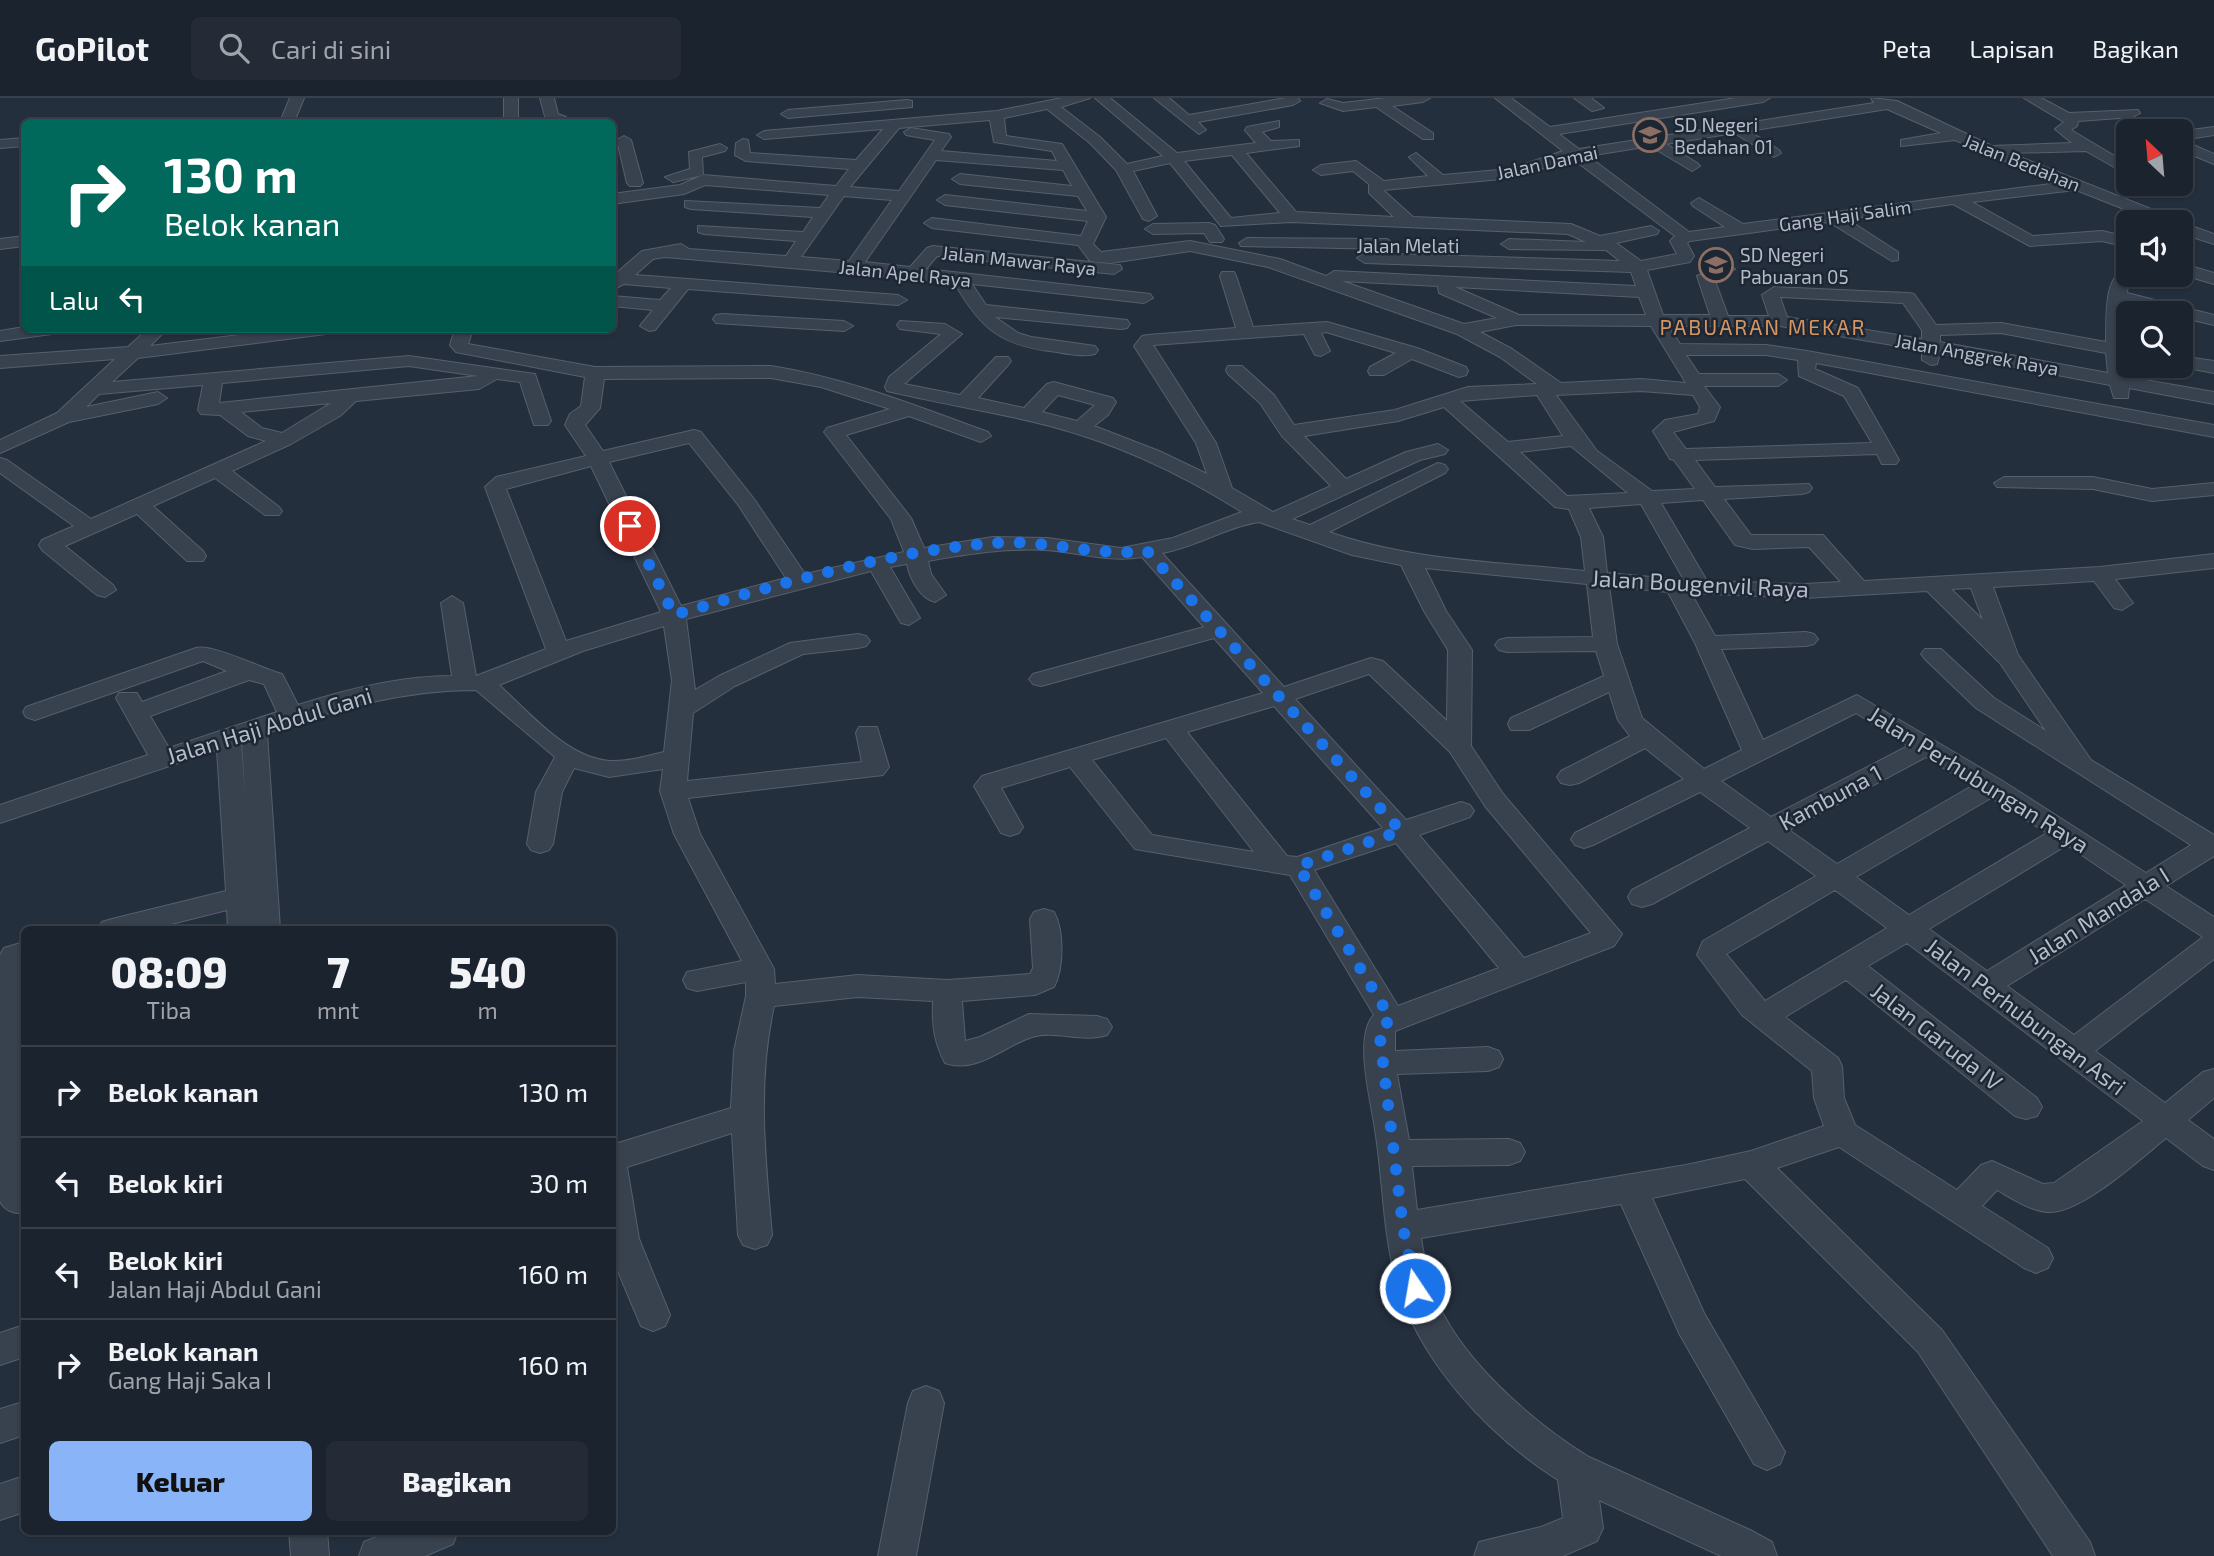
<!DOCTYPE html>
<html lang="id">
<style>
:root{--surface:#1b232e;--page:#242b36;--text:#f1f3f6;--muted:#a0a4aa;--line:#39404a;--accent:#8ab4f8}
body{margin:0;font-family:"Exo 2",sans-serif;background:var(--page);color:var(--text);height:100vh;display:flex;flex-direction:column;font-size:26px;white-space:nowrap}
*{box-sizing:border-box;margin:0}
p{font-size:23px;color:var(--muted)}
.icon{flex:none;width:38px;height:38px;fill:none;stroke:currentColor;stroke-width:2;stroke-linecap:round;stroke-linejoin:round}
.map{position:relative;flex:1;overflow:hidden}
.panel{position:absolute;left:21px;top:828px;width:595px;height:609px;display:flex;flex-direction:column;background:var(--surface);border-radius:10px;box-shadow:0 2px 5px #0004,0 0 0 2px var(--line)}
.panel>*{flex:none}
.top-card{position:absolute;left:21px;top:21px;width:595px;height:214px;border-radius:10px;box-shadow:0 2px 5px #0004,0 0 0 2px var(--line);background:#00695c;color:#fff;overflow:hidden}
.needle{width:46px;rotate:334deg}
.buttons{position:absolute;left:2116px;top:21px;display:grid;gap:14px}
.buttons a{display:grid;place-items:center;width:77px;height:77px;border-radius:10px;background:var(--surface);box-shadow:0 2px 5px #0004,0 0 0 2px var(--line);font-size:35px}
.pin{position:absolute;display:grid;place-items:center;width:60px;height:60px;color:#fff;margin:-30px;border:4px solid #fff;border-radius:50%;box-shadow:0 2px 7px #0007}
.me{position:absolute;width:77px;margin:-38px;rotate:348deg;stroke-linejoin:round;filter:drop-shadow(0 0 5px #0008)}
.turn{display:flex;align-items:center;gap:24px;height:147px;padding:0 28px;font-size:32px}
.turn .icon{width:91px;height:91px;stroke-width:2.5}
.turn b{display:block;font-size:49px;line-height:60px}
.then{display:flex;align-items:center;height:66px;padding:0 28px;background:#0003;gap:14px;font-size:26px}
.eta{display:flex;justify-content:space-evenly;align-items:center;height:119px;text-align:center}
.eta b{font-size:42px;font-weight:800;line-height:49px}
.button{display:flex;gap:14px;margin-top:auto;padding:14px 28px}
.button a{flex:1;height:80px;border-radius:10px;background:var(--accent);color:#111;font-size:28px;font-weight:800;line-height:80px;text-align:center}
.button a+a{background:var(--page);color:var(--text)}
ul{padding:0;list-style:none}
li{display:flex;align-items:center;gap:21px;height:91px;padding:0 28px;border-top:2px solid var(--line)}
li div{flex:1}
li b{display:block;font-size:26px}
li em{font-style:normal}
header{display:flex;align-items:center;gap:42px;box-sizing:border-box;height:98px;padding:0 35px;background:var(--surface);border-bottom:2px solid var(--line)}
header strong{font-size:33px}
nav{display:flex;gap:38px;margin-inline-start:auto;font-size:24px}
.search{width:490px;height:63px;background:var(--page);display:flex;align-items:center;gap:18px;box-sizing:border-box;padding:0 24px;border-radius:10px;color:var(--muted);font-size:26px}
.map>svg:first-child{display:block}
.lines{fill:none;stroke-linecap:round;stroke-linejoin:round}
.street-casing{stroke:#565f6c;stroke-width:2}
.street{fill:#38414e;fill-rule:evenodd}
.route{stroke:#1a73e8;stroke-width:12;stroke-dasharray:0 21.6}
.labels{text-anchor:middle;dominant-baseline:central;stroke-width:5;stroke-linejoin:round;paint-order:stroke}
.far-poi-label{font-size:19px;fill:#b4bcc9;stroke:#1d2633;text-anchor:start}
.far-street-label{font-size:19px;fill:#b4bcc9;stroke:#1d2633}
.far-quarter-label{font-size:21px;letter-spacing:2px;fill:#d59563;stroke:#1d2633}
.street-label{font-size:23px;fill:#b4bcc9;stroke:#1d2633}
</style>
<header>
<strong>GoPilot</strong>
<div class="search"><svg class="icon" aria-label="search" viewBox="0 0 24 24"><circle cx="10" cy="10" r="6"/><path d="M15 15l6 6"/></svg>Cari di sini</div>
<nav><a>Peta</a><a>Lapisan</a><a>Bagikan</a></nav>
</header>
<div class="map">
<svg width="2214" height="1458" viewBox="0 0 2214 1458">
<rect width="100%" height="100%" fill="#242f3e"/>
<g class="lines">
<g class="street-casing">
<path id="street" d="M290,0H304L294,24H280Z
M504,0H518V24H504Z
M540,0H554L558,16L566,19V24L546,22Z
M1062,0H1090L1061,9L1100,39L1127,66L1163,58L1095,0H1110L1177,55L1256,45L1245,32L1247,29L1279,23V29L1262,34L1271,43L1299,42V48L1246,55L1296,114L1394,119L1369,95V86L1353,73L1321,77L1313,72L1321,67L1356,63L1384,83L1428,78L1409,59L1416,55L1443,77L1510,71L1563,53L1495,0H1511L1550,29L1736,0H1770L1763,4L1559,36L1579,51L1874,5L1871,0L1897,3L1992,48L2072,45L2055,31L2064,24L2024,0H2041L2069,15L2138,12L2140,15L2133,19L2078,23L2077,28L2071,32L2128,66V77L2086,53L2010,55L2176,121L2178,124H2157L2076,92L1972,104L2033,138L2102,133L2128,139V149L2102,143L2030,148L1953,106L1847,121L1898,154V162L1892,163L1829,124L1690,143L1687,145L1694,158L1690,164L1647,172L1663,217H1710L1697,178L1727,166L1735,171L1714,180L1728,218H1769L1762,197L1774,189L1908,195L1914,196L1936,227L2001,225L2106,244C2107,224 2102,176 2128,170V177H2135L2128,186L2127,195L2214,217V227L2180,219V215H2166L2126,205L2123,248L2128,249V259H2124L2128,279L2214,294V306L2129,290L2128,300H2114L2110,287L1940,255L1937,266L1931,267L1922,262V252L1780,228H1668L1680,246L1766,247L1807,253L2214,327V339L1816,265L1815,271L1858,290L1899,362L1896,366H1882L1877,356L1695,362L1715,389L1809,386L1812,390L1809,394L1802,396L1724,401L1751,437H1823L1864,483L2100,469L2214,456V470L2115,481L2133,505L2122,512L2114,510L2094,483L1993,489L2018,557L2091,662L2214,737V758L2166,788L2214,819V861L2095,953L2165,1005L2203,974L2214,971V1000L2188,1022L2214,1041V1072L2203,1068L2166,1040C2141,1060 2080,1117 2047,1114C2029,1112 2013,1101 1997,1092L1982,1108L2048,1150L2053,1160L2048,1170L2036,1175L2024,1170L1839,1049L1777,1070L1942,1232L2090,1444L2095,1458H2053L1918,1254L1745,1081L1652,1100L1704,1215L1785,1354L1780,1366L1767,1372L1754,1366L1680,1237L1621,1106L1421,1140C1424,1158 1427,1176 1433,1193C1456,1258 1532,1324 1589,1359L1750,1432L1772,1444L1777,1458H1721L1599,1402L1603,1430L1597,1443L1563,1458H1474L1479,1444L1541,1429L1563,1420L1558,1382C1488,1337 1416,1261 1395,1178C1382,1128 1383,1076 1374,1025C1370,999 1354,937 1374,917L1290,777L1135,751L1070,669L1001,690L1023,729L1019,735L1010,738L1001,735L974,688L982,678L1263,595L1214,540L1041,588L1033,586L1029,581L1033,576L1204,529L1142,459C1109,465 1078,454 1046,452C1005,450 968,456 928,463L931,476L946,497L935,504C920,500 910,481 907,466L890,469L920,520L909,527L901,525L871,473L686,521L695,592L719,578L790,545L858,536L866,538L870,543L866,548L858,550L803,556L735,588L693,615L687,683L862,664L856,635L859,629H877L889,669L883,677L688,700L700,736L774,871L775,886L858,877L948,882L1030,876L1033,870L1030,821L1034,814L1044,811L1054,814C1064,832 1064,870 1054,889L1035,897L962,903L965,943L980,939L1029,916L1097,918L1107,921L1112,929L1107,937C1083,945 1055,932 1032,939C1004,948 977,976 945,965C934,944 932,927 933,903L858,899L774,908C757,985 765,1059 772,1137L767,1147L755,1151L743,1147L738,1137L732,1035L627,1069L639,1141L670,1217L665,1228L653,1233L641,1228L612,1159V1047L731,1010L734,953L746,898V884L697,893L687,890L683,882L687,874L742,863L674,736L660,693L663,671L609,679L574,670L562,694L553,746L549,752L540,755L531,752L527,746L536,694L555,659L476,592C402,592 336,611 267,635L280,831H228L227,812L151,831H98L102,824L112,821L226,793L217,652L0,725V707L148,657L116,600L119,595H137L142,604L227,573L203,563L35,622L26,619L23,614L26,609L196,550C213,546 261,570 282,576L298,607C347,591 401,578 452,578L441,505L452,498L463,505L476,578L546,551L485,389L496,379L586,358L565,327L570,316L581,308L585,279L456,254L450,247L455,231H473L468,246L595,269L771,268C847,280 916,308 988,334L991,338L981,344L909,318L846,337L911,420L924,450L993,439L1047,440L1121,450L1173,440L1242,414C1182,376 1118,346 1050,328C997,314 942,306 887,293L885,289L889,279L941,236L900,231L897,227L900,223L945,226L962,236L904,286L960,297L996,259H1008L1011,263L1008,267L978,300L1024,310L1047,286L1054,284L1113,300L1116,304L1108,317L1094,328L1159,353L1207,376L1196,345L1134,248L1142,238L1148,237L1236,230L1220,178L1222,174H1234L1236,178L1253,229L1327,224L1417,250L1466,269L1468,273L1466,277L1459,279L1412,261L1384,277H1370L1368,273L1370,269L1396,255L1326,234L1321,235L1330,253L1321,258L1315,257L1304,236L1153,247L1216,345L1232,390L1273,414L1331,388L1282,338L1260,305L1228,276L1226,272L1228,268H1242L1274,297L1294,327L1395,312L1468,289L1537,286L1500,259L1457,236L1268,169L1190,153L1111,165L1096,164L1090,163L1078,147L932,130L924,125L932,120L1081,138L1088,123L945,107L937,102L945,97L1087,113L1078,98L960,86L952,81L960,76L1072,88L1063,72L936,62L865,164L910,169L927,150L933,148L1120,167L1122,171L1114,176L937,158L926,171L1150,196L1153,200L1144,205L972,186L986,207L1127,222L1130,226L1127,230L1121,231L995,219L1018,235L1031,239L1095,248L1098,252L1095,256C1083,259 1069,256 1057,254C1002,248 981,232 954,184L665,159L653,161L635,177L898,197L907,202L898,207L688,191L655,232L649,233L640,228L653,212L612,208V198L660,202L671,190L624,186L612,192V179L642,153L681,146L689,151L786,158L796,143L704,136L698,134V128L803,134L813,119L691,111L685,109V103L820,110L829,97L705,87L684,96L612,106V96L680,87L703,77L836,88L849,71L746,63L735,57L736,45L743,41L748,42L750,55L856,62L883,31L764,41L757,37L764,33L997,13ZM1047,11L1090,45L1116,72L1143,121L1149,123L1157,118L1133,73L1170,65L1221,128L1291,124L1568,136L1586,144L1509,141L1501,146L1509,151L1606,152L1620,163L1365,155L1357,160L1365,165L1631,174L1636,188L1334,173L1326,178L1280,161L1190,143L1101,154L1093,146L1106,119L1062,46L1006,38L1004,20ZM1887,11L1941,35L1901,42V48L1955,42L2058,85L1743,126L1699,100L1691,105L1693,108L1725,129L1689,134L1588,58L1650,48L1692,73L1700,68L1697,65L1666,46L1734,35L1774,59L1781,55L1779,52L1749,33ZM990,22L994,44L1052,53L1057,63L941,53L951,39L949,36L911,30L904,34L906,37L935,42L899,93L850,89L899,30ZM1232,57L1280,115L1231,120L1184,63ZM1573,61L1675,138L1670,143L1677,156L1641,163L1616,145L1657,136L1659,133L1651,128L1600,138L1571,126L1413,119L1383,92L1512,80ZM844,98L892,102L849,163L801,159ZM1342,183L1438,188L1439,195L1497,220L1464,226ZM1455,189L1639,199L1646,217H1519ZM1780,199L1903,205L1922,232V241L1787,219ZM1516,227L1651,228L1686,285L1641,281L1561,285L1512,251L1480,234ZM2001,235L2106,255L2108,275L1940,244V237ZM1686,257H1766L1798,262L1799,278L1844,298L1872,345L1686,351L1673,334L1714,323L1720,309L1704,288H1778L1787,282L1778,276H1699ZM771,280L821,289L890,311L827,330L824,334L891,421L904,454L805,476L754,401L701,334L694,332L603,353L585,327L600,310L604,281ZM1641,293L1693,297L1700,309L1698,316L1665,322L1653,333L1670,361L1674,362L1695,391L1652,393L1597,353L1556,297ZM1058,297L1095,307L1077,323L1042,314ZM1537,297L1563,338L1508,344L1460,303ZM1444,309L1555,409L1569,411L1581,439L1585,473C1499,464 1411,463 1329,434L1445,375L1448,371L1445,367L1438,365L1310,427L1292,421L1420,362L1445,356L1448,352L1438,346L1406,354L1346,381L1304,338L1398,323ZM689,345L739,408L786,480L681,508L609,364ZM1571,348L1628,395L1567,398L1520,354ZM591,368L661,514L566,543L506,391ZM1703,402L1735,447L1753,451L1809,449L1841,484L1805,486L1707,483L1661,405ZM1641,406L1684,482L1607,475L1603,439L1589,410ZM1259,424L1352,457L1401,467L1424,513L1448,552L1447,623L1383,563L1371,560L1284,589L1162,455C1196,449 1226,429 1259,424ZM1425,470L1587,486L1593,539L1507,540L1499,542L1495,547L1499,552L1507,554L1596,553L1604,578L1511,620L1508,626L1511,632H1529L1609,594L1618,622L1630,638L1561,673L1557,679L1561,685L1570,687L1579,685L1645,650L1684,681L1575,735L1571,741L1575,747L1584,750L1593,747L1700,694L1750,730L1632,792L1628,799L1632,806L1642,809L1652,806L1768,743L1816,778L1703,843L1697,857L1742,917L1812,973L1814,1000L1824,1028L1751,1053L1686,1067L1417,1112L1412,1068L1509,1067L1520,1063L1525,1054L1520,1045L1509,1041L1409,1042L1397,976L1488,973L1499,969L1503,961L1499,953L1488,949L1395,953V933L1614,848L1622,836L1503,696L1471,648L1472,552L1446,513ZM1609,488L1668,494L1695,545L1742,652L1704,671L1642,620L1617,546ZM1971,490L1983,522L1951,491ZM1927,493L2000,565L2046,633L1994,600L1941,551H1925L1921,556L1925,561L1976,610L2191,747L2146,775L2001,682L1857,597L1763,642L1721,551L1806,548L1814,546L1818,541L1814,536L1806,534L1715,538L1691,495L1805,500ZM664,528L672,582L664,654C647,658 628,664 610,663C567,660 529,614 499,587L583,553ZM1369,576L1450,654L1485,708L1591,835L1524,860L1419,737L1470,719L1474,713L1470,707L1461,704L1406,722L1295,601ZM249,582L264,586L277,614L169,650L150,618ZM1274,608L1383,730L1297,759L1287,758L1187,634ZM1856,615L1908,648L1771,719L1721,683ZM1166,640L1254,754L1152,737L1092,662ZM241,643H242L245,699ZM1926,659L1972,688L1837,766L1789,732ZM1991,700L2047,735L1909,817L1856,779ZM1396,745L1499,870L1398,908L1314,772ZM2067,747L2126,787L1987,873L1929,831ZM1835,792L1887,830L1765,903L1726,856ZM2145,801L2203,839L2074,937L2007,888ZM1907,845L2143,1023L2054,1085L2043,1086L1992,1063L1981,1067L1957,1092L1855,1027L1844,1000L1842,968L1838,960L1785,919L1846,882L2015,1018L2026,1021L2037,1018L2042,1009L2037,1000L1868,868Z
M1154,0H1169L1189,17L1286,0H1298L1300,3L1293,7L1198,24L1206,32L1199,36Z
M1386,0H1430L1423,4L1392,8L1433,35V41H1423L1376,9L1343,13L1320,5L1327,1L1343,5Z
M1574,0H1591L1604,10L1592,13Z
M907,2L912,3V9L788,20L781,16L788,12Z
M2161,20L2191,32L2214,29V37L2182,42L2214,56V66L2180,52V33C2171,33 2160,32 2154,24Z
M624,38L631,42L643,85L640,88H630L627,85L617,42Z
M24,40V48L0,50V42Z
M720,46L727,50L725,53L702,59L703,77L673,84L665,79L690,71L689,54Z
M2180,124L2214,136V146L2180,135Z
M1209,125L1215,127L1224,141L1222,144H1210L1204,135L1153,136L1145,131L1153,126Z
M24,138V148L0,151V141Z
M1247,140L1387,141L1395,146L1387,151L1241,148L1239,145Z
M2180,165L2214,175V186L2180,176Z
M722,216L844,223L853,228L844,233L716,225L713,221L716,217Z
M24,229V231H61L52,236L0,243V233Z
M148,231H167L150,248L288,231H335L326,236L138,260L112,284L409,258L535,276L551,323L548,327H534L520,284L497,281L479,291L356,303L340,318L291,346L232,373L279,409L282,413L279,417H265L215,380L153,408L203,453L206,458L203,463H187L137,416L65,448L113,487L116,492L105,499L97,497L42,452L39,447L42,442L74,428L0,375V360L7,362L91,421L266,343L248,338L220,317L201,316L198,312L203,287L99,296L86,309L158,294L167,300L158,306L69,324L0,355V342L57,315L115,261L0,270V258L128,249ZM409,268L478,278L219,305L222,285ZM331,305L282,335L262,330L241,314Z
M2180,258L2214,263V275L2177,268H2180Z
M2004,379H2093L2152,391L2214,385V397L2152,403L2093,391L1997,389L1994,385Z
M24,844V1114C15,1117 4,1112 0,1103V857L4,850Z
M24,1227V1259L0,1267V1235Z
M926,1288L939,1293L944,1305L916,1458H878L908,1305L913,1293Z
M20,1305L24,1307V1337L0,1345V1311Z
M24,1378V1414L0,1422V1386Z
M289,1433H327L329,1458H291Z
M391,1433H458L453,1446L425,1458H359L364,1444Z"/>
</g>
<use href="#street" class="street"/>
</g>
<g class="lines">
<path class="route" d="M630,428L674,517C772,488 892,452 995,445C1046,441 1096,459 1147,453L1401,733L1298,768L1391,921L1379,932L1403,1129L1415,1190"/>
</g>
<defs>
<g id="school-ring" transform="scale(1.75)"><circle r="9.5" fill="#1d2633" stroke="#8d6e63" stroke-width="1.5"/><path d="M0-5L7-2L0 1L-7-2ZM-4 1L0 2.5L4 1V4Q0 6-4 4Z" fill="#8d6e63"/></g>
</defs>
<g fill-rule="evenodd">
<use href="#school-ring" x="1650" y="37"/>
<use href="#school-ring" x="1716" y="167"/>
</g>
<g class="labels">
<g class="far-poi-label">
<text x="1674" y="26">SD Negeri<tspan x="1674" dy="22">Bedahan 01</tspan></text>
<text x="1740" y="156">SD Negeri<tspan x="1740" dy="22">Pabuaran 05</tspan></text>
</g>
<g class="far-street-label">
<text transform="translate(1547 64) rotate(-12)">Jalan Damai</text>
<text transform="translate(2022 64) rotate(22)">Jalan Bedahan</text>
<text transform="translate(1845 117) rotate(-8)">Gang Haji Salim</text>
<text x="1408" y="147">Jalan Melati</text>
<text transform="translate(1019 162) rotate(6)">Jalan Mawar Raya</text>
<text transform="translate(905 175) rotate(6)">Jalan Apel Raya</text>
<text transform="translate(1977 256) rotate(10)">Jalan Anggrek Raya</text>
</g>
<g class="far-quarter-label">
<text x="1763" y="228">PABUARAN MEKAR</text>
</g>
<g class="street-label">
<text transform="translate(1700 485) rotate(3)">Jalan Bougenvil Raya</text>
<text transform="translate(269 627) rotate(-17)">Jalan Haji Abdul Gani</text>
<text transform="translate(1979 681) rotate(32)">Jalan Perhubungan Raya</text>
<text transform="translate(1830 699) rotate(-28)">Kambuna 1</text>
<text transform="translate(2098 817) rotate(-32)">Jalan Mandala I</text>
<text transform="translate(2026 918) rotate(37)">Jalan Perhubungan Asri</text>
<text transform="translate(1937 938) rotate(38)">Jalan Garuda IV</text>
</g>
</g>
</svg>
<div class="buttons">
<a><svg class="needle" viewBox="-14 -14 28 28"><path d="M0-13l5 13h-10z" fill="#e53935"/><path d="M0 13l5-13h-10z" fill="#a0a4aa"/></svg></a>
<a><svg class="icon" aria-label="sound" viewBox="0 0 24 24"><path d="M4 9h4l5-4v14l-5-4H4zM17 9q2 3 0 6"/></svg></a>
<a><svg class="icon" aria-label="search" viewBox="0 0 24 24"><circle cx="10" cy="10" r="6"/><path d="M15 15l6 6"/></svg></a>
</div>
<div class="pin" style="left:630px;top:428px;background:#d93025"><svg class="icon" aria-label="arrive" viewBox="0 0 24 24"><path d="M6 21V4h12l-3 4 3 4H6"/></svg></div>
<svg class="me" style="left:1415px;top:1190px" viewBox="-20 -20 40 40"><circle r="17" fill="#1a73e8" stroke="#fff" stroke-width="3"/><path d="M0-11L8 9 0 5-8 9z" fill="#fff"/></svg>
<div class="top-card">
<div class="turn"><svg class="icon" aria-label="right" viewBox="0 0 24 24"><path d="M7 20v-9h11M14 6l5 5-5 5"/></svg><div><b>130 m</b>Belok kanan</div></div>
<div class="then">Lalu<svg class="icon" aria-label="left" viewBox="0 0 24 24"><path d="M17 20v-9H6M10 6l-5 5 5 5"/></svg></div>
</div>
<section class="panel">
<div class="eta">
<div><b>08:09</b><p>Tiba</p></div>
<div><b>7</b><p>mnt</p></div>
<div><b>540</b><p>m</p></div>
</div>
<ul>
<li><svg class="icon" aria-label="right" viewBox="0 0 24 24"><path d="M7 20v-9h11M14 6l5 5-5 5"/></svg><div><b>Belok kanan</b></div><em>130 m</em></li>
<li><svg class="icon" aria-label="left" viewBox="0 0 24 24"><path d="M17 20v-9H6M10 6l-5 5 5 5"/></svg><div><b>Belok kiri</b></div><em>30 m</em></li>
<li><svg class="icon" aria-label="left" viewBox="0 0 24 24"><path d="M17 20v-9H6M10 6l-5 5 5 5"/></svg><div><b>Belok kiri</b><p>Jalan Haji Abdul Gani</p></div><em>160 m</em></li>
<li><svg class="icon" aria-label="right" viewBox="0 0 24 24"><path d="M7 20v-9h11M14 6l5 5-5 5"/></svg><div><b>Belok kanan</b><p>Gang Haji Saka I</p></div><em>160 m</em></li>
</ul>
<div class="button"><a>Keluar</a><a>Bagikan</a></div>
</section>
</div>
